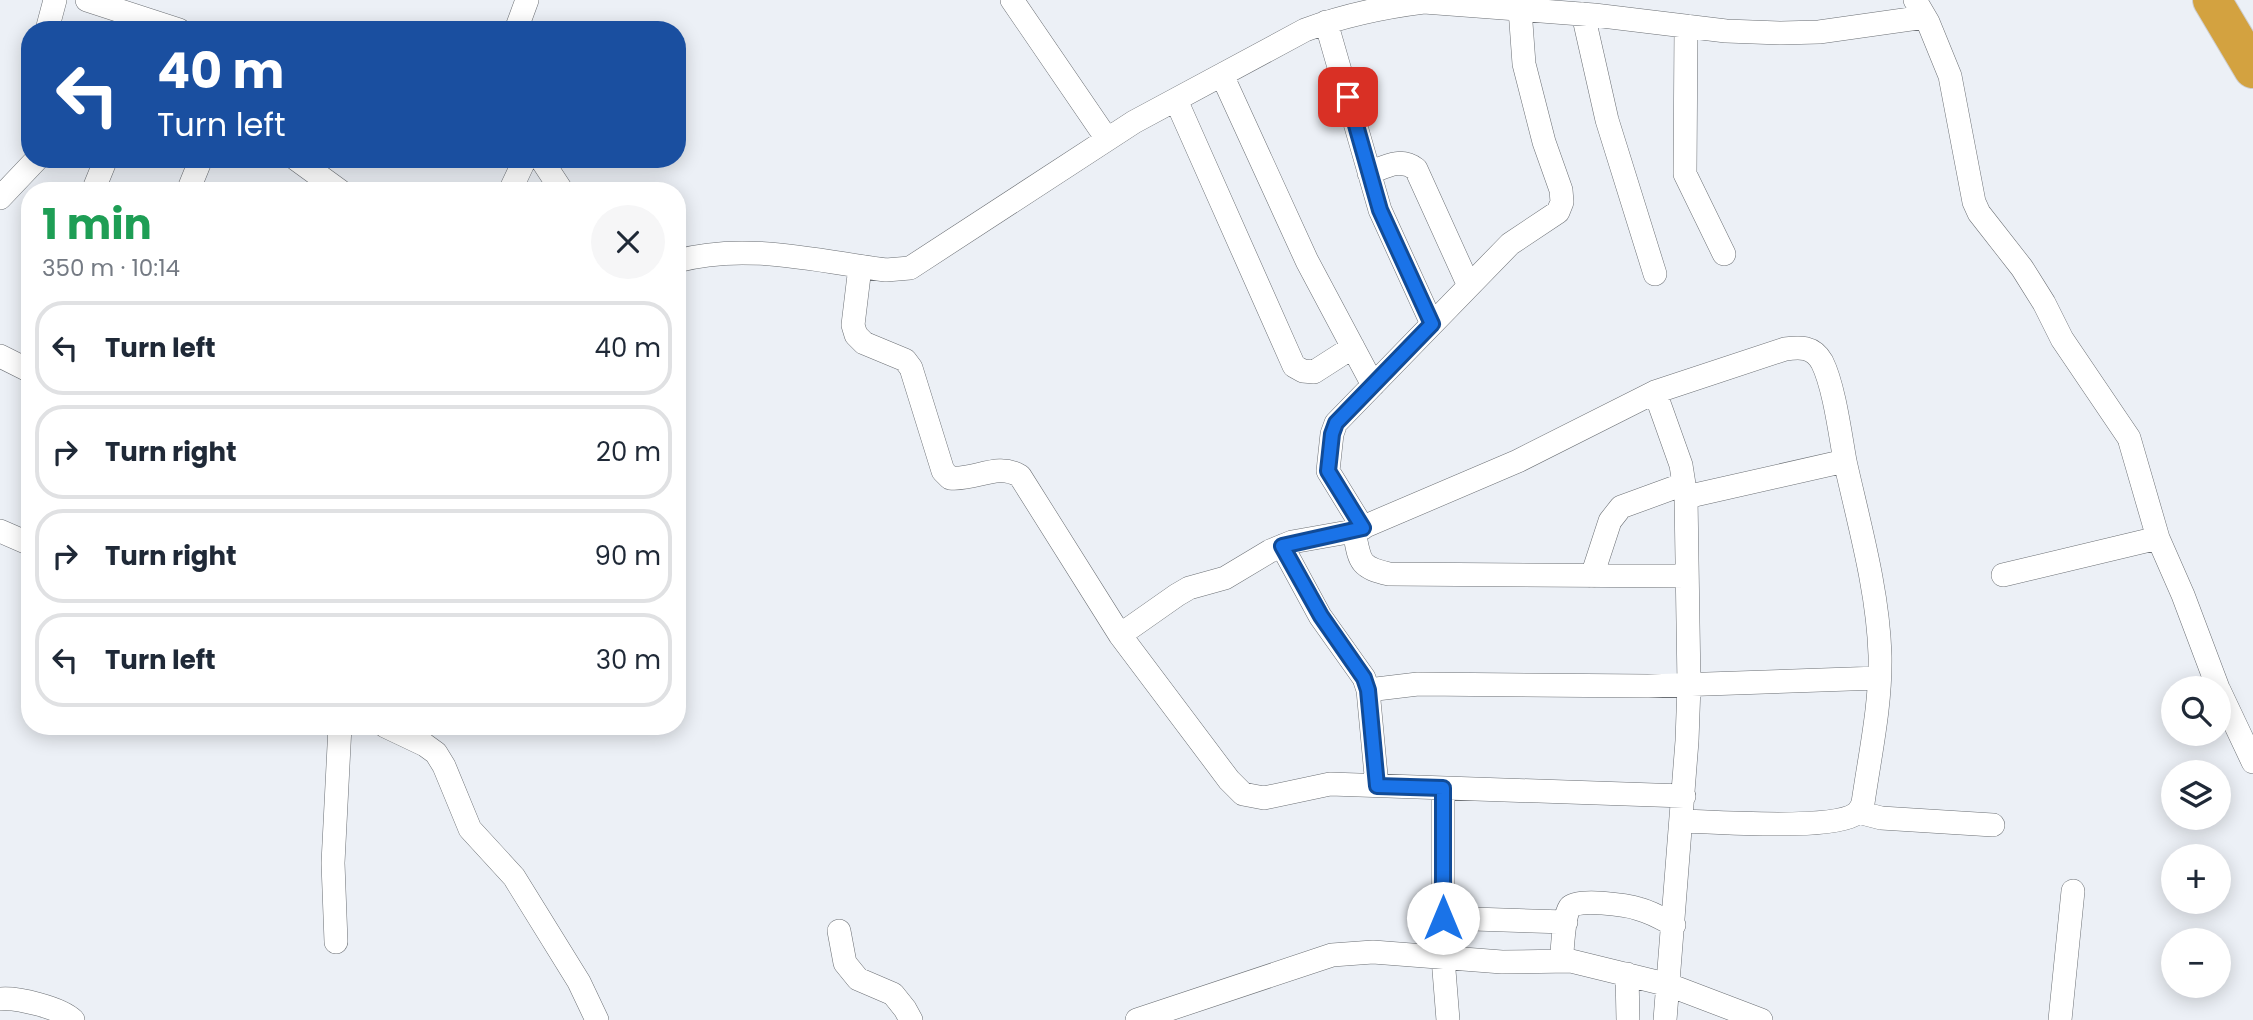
<!DOCTYPE html>
<meta charset="utf-8">
<style>
:root{--surface:#fff;--page:#f6f6f7;--text:#1f2937;--muted:#747a83;--line:#e0e1e3}
body{margin:0;font-family:Poppins,sans-serif;background:var(--page);color:var(--text);height:100vh;display:flex;flex-direction:column;font-size:26px;white-space:nowrap}
*{box-sizing:border-box;margin:0}
p{font-size:23px;color:var(--muted)}
.icon{flex:none;width:38px;height:38px;fill:none;stroke:currentColor;stroke-width:2;stroke-linecap:round;stroke-linejoin:round}
.map{position:relative;flex:1;overflow:hidden}
.panel{position:absolute;left:21px;top:182px;width:665px;height:553px;display:flex;flex-direction:column;background:var(--surface);border-radius:28px;box-shadow:0 4px 18px #0003}
.panel>*{flex:none}
.top-card{position:absolute;left:21px;top:21px;width:665px;height:147px;border-radius:28px;box-shadow:0 4px 18px #0003;background:#1a4fa0;color:#fff;overflow:hidden}
.controls{position:absolute;left:2161px;top:676px;display:grid;gap:14px}
.controls a{display:grid;place-items:center;width:70px;height:70px;border-radius:50%;background:var(--surface);box-shadow:0 4px 18px #0003;font-size:35px}
.pin{position:absolute;display:grid;place-items:center;width:60px;height:60px;color:#fff;margin:-30px;border-radius:14px;box-shadow:0 4px 10px #0006}
.me{position:absolute;width:77px;margin:-38px;rotate:0deg;stroke-linejoin:round;filter:drop-shadow(0 0 5px #0008)}
.turn{display:flex;align-items:center;gap:24px;height:147px;padding:0 21px;font-size:32px}
.turn .icon{width:91px;height:91px;stroke-width:2.5}
.turn b{display:block;font-size:49px;line-height:60px}
.round{display:grid;place-items:center;flex:none;width:74px;height:74px;border-radius:37px;background:var(--page)}
.overview{display:flex;align-items:center;justify-content:space-between;height:119px;padding:0 21px}
h1{font-size:42px;font-weight:700;line-height:52px;color:#1e9e55}
ul{padding:0;list-style:none}
li{display:flex;align-items:center;gap:21px;height:94px;margin:0 14px 10px;padding:0 7px;border:4px solid var(--line);border-radius:28px}
li div{flex:1}
li b{display:block;font-size:26px}
li em{font-style:normal}
.map>svg:first-child{display:block}
.lines{fill:none;stroke-linecap:round;stroke-linejoin:round}
.minor-casing{stroke:#6b6f74;stroke-width:24}
.trunk-casing{stroke:#cececf;stroke-width:40}
.minor{stroke:#fff;stroke-width:23}
.trunk{stroke:#d3a240;stroke-width:38}
.route-casing{stroke:#114b97;stroke-width:18}
.route{stroke:#1a73e8;stroke-width:12}
</style>
<div class="map">
<svg width="2253" height="1020" viewBox="0 0 2253 1020">
<rect width="100%" height="100%" fill="#ecf0f6"/>
<g class="lines">
<g class="minor-casing">
<path id="minor" d="M87,0L179,30
M1012,0L1107,139
M1915,0L1928,22L1950,76L1974,202L1979,213L2022,268L2044,303L2062,339L2129,438L2158,538L2183,595L2218,688
M1583,14L1607,120L1655,274
M1326,22L1380,210L1432,324
M1686,26L1685,174L1724,254
M47,30L55,0
M516,30L527,0
M1222,75L1307,261L1373,385
M1176,100L1294,366L1303,371L1314,372L1353,347
M296,159L340,191
M541,159L562,191
M1369,173C1385,167 1400,157 1416,169L1469,286
M93,191L106,159
M188,191L201,159
M510,191L525,159
M0,198L37,159
M677,261C745,242 818,261 886,270L910,268L1134,122L1305,30C1342,16 1384,7 1424,2L1594,15L1726,31L1781,33L1819,32L1925,17
M860,267L853,325L856,335L864,343L905,360L911,368L943,471L950,478C975,481 997,462 1020,476L1120,635L1229,780L1243,794L1264,798L1330,784L1684,796
M0,356L30,371
M1655,392L1681,465L1686,497L1689,685L1687,741L1665,1020
M1686,497L1845,461
M1363,528L1328,471L1332,434L1336,423L1510,244L1558,212L1562,202L1561,190L1544,142L1524,64L1520,9
M0,531L30,544
M1354,531C1360,561 1358,567 1389,574L1687,576
M1282,546L1320,616L1364,678L1368,690L1377,786
M2003,575L2158,538
M1592,576L1610,521L1621,507L1684,484
M1120,635L1177,595L1189,588L1225,578L1270,551L1292,542L1354,531L1518,461L1655,392L1785,349C1800,347 1813,346 1822,362C1834,386 1840,433 1845,461C1859,524 1878,590 1880,655C1881,705 1870,754 1863,803C1862,806 1859,811 1857,813C1835,831 1715,822 1683,821
M1368,690L1418,684L1648,686L1879,678
M2219,690L2253,762
M385,726L425,745L436,753L444,766L470,829L514,877L579,982L597,1020
M1443,788V958L1448,1020
M1858,812L1881,818L1993,825
M1443,918L1566,922
M839,931L845,963L858,979L893,994L905,1009L911,1020
M336,942L333,863L340,726
M1561,961C1563,949 1563,917 1570,907C1577,898 1627,905 1639,909C1651,912 1663,919 1674,925
M1627,974L1628,1020
M0,999C17,997 61,1008 73,1020
M1137,1020L1332,955L1373,952L1502,962L1571,961L1669,985L1761,1020
M2060,1020L2073,891"/>
</g>
<g class="trunk-casing">
<path id="trunk" d="M2212,0L2253,69"/>
</g>
<use href="#minor" class="minor"/>
<use href="#trunk" class="trunk"/>
</g>
<g class="lines">
<g class="route-casing">
<path id="route" d="M1348,97L1380,210L1432,324L1336,423L1332,434L1328,471L1363,528L1282,546L1321,616L1364,678L1368,690L1377,786L1443,788V918"/>
</g>
<use href="#route" class="route"/>
</g>
</svg>
<div class="controls">
<a><svg class="icon" aria-label="search" viewBox="0 0 24 24"><circle cx="10" cy="10" r="6"/><path d="M15 15l6 6"/></svg></a>
<a><svg class="icon" aria-label="layers" viewBox="0 0 24 24"><path d="M12 4l9 5-9 5-9-5zM3 14l9 5 9-5"/></svg></a>
<a>+</a>
<a>−</a>
</div>
<div class="pin" style="left:1348px;top:97px;background:#d93025"><svg class="icon" aria-label="arrive" viewBox="0 0 24 24"><path d="M6 21V4h12l-3 4 3 4H6"/></svg></div>
<svg class="me" style="left:1443px;top:918px" viewBox="-20 -20 40 40"><circle r="19" fill="#fff"/><path d="M0-13L10 11 0 6-10 11z" fill="#1a73e8"/></svg>
<div class="top-card">
<div class="turn"><svg class="icon" aria-label="left" viewBox="0 0 24 24"><path d="M17 20v-9H6M10 6l-5 5 5 5"/></svg><div><b>40 m</b>Turn left</div></div>
</div>
<section class="panel">
<div class="overview"><div><h1>1 min</h1><p>350 m · 10:14</p></div><a class="round"><svg class="icon" aria-label="close" viewBox="0 0 24 24"><path d="M6 6l12 12M18 6L6 18"/></svg></a></div>
<ul>
<li><svg class="icon" aria-label="left" viewBox="0 0 24 24"><path d="M17 20v-9H6M10 6l-5 5 5 5"/></svg><div><b>Turn left</b></div><em>40 m</em></li>
<li><svg class="icon" aria-label="right" viewBox="0 0 24 24"><path d="M7 20v-9h11M14 6l5 5-5 5"/></svg><div><b>Turn right</b></div><em>20 m</em></li>
<li><svg class="icon" aria-label="right" viewBox="0 0 24 24"><path d="M7 20v-9h11M14 6l5 5-5 5"/></svg><div><b>Turn right</b></div><em>90 m</em></li>
<li><svg class="icon" aria-label="left" viewBox="0 0 24 24"><path d="M17 20v-9H6M10 6l-5 5 5 5"/></svg><div><b>Turn left</b></div><em>30 m</em></li>
</ul>
</section>
</div>
